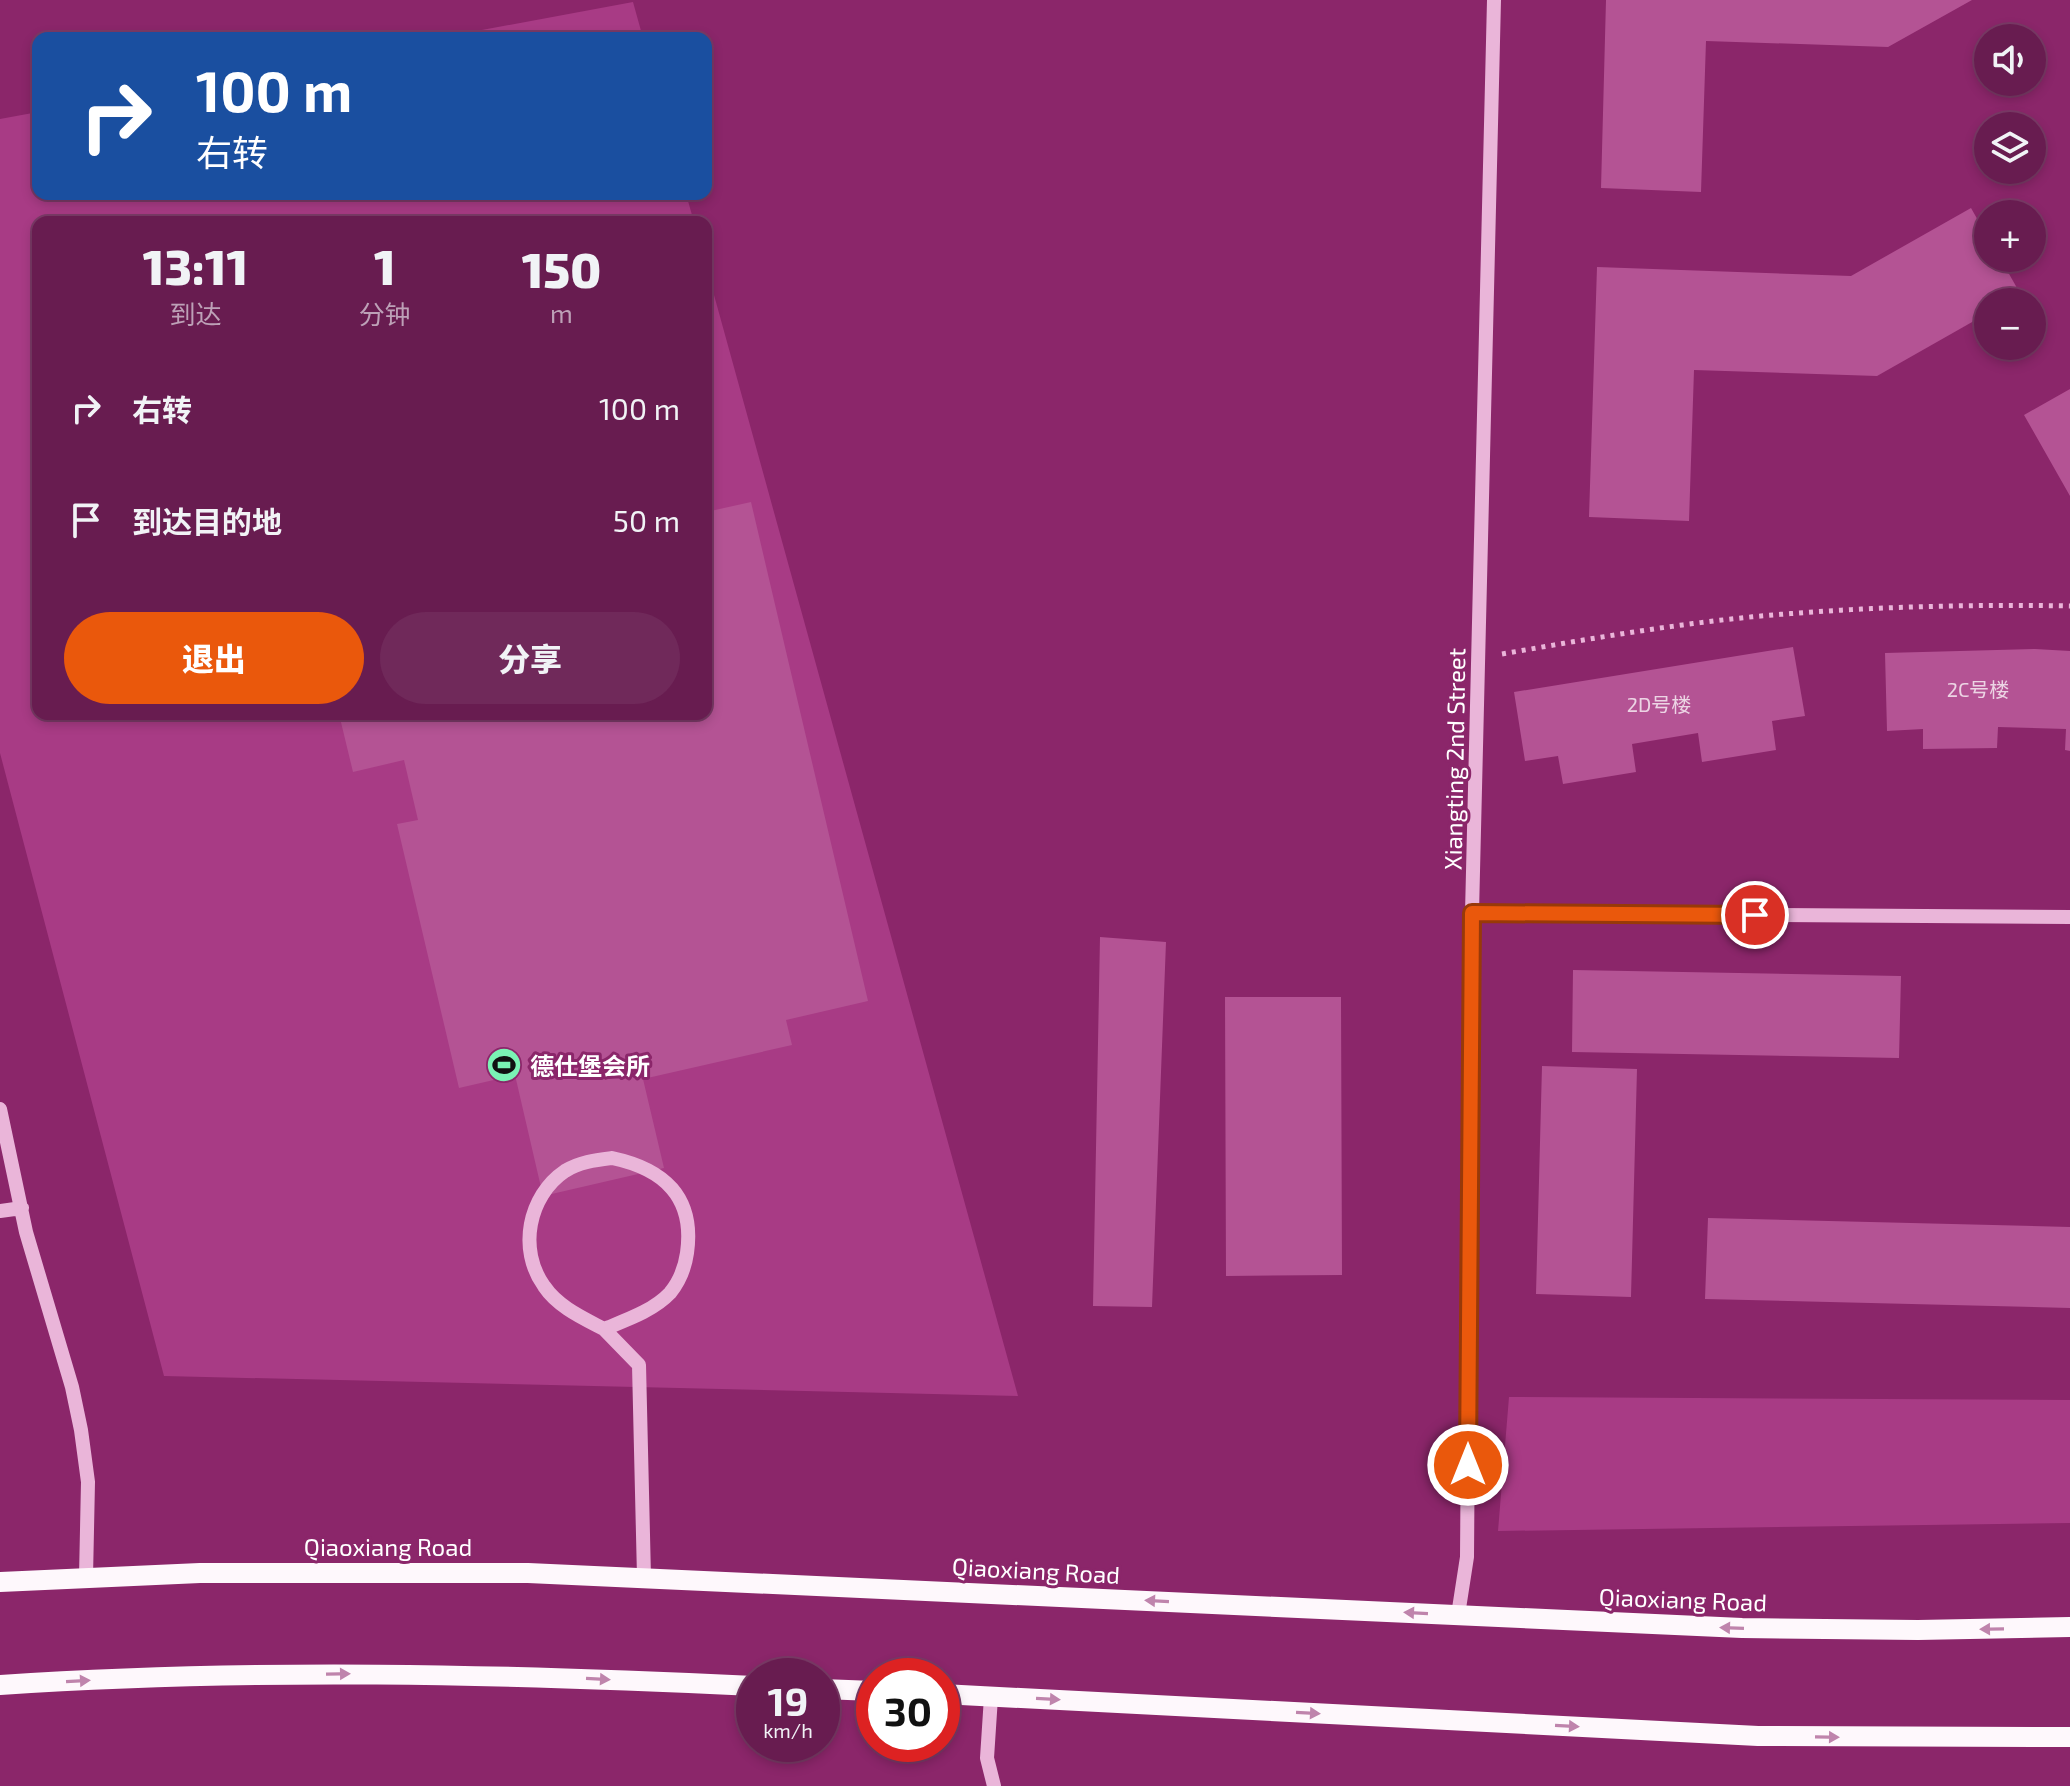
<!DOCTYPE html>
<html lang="zh">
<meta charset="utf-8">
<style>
:root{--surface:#681c50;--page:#70295a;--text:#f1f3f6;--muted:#bda1b7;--line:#7b3a67;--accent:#ea580c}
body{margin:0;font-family:"Exo 2","Noto Sans SC",sans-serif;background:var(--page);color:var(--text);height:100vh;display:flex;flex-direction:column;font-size:30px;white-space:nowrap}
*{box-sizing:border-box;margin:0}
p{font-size:26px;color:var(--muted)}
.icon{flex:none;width:44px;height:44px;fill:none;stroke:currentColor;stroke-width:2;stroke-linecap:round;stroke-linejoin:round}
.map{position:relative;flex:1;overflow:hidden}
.panel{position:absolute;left:32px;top:216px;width:680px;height:504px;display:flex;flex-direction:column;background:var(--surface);border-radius:16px;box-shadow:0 4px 12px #0003,0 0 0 2px var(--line)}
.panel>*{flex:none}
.hud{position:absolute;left:32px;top:32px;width:680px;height:168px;border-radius:16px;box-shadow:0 4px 12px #0003,0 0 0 2px var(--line);background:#1a4fa0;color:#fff;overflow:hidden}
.controls{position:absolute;left:1974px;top:24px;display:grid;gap:16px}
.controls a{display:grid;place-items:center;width:72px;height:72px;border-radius:50%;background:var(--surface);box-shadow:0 4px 12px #0003,0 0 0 2px var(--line);font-size:40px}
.speed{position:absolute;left:736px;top:1658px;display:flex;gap:16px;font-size:40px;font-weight:700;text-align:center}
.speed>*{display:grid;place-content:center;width:104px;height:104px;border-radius:50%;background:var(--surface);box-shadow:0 4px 12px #0003,0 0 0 2px var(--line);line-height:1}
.speed small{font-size:20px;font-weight:400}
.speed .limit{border:12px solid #d22;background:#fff;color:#111}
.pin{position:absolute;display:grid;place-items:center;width:68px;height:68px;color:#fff;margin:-34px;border:4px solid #fff;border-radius:50%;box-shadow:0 2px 8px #0007}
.me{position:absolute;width:88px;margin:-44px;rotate:0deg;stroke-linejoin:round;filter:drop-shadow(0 0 6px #0008)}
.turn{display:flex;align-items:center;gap:28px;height:168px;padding:0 32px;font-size:36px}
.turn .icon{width:104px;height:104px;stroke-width:2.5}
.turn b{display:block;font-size:56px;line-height:68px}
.eta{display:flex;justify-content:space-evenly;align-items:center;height:136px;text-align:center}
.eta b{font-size:48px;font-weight:800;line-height:56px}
.primary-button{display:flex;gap:16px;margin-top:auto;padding:16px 32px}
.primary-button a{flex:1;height:92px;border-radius:48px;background:var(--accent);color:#fff;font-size:32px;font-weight:800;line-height:92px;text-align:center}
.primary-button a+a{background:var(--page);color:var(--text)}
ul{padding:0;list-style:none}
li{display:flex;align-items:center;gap:24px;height:112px;padding:0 32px}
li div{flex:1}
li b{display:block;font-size:30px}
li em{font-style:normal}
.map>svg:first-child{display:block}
.green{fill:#a83b85}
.building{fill:#b45394}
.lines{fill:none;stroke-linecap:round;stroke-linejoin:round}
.path{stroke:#eab5d9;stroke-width:5;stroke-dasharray:4 6;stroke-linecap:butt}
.minor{stroke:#eab5d9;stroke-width:14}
.major{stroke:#fef8fc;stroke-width:20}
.oneway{fill:#bf84ac}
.route-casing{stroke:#983908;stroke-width:20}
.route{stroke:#ea580c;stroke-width:14}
.labels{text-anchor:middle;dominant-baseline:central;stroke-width:6;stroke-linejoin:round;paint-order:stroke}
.number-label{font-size:20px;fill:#ecd4e4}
.street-label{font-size:24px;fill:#fff;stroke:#8b266a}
.poi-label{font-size:24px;font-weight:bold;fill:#fff;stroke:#8b266a;text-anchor:start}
</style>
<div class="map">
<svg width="2070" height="1786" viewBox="0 0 2070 1786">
<rect width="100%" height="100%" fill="#8b266a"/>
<path class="green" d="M633,2L643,38H439Z
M38,112V194H686L694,222H38V714H706V266L1018,1396L164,1376L0,753V119Z
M1509,1397L2070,1400V1523L1498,1531Z"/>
<path class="building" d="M1606,0H1972L1888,47L1706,41L1701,192L1601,188Z
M1971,208L1988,238V258H2000L2021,295L2008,302H1988V313L1877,376L1694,370L1689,521L1589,517L1597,267L1851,276Z
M2070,389V496L2024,415Z
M751,502L868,1001L786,1020L792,1045L643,1079L664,1168L543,1196L515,1075L459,1088L397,824L418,820L404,760L353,772L339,714H706V512Z
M1793,647L1805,716L1772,721L1776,750L1702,762L1698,733L1632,744L1636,772L1563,784L1558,756L1525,761L1514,692Z
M2035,649L2070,651V751L2065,750L2066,729L1998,727L1997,748L1923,749V729L1887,731L1885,653Z
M1100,937L1166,942L1152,1307L1093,1306Z
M1573,970L1901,976L1899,1058L1572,1052Z
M1225,997H1341L1342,1275L1226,1276Z
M1542,1066L1637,1069L1631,1297L1536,1294Z
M1708,1218L2070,1227V1308L1705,1299Z"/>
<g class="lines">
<path class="path" d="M1502,654C1588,639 1674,624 1761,616C1864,607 1967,604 2070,606"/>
<path class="minor" d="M1472,913L2070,917
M0,1109L26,1232L72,1387L81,1430L88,1482L86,1577
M612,1158C664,1169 695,1197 687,1253C685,1267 679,1282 670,1293C653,1311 626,1320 604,1329C583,1318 558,1307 544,1286C518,1250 528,1196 565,1171C579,1162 596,1160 612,1158Z
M0,1211L22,1208
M604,1329L639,1365L644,1577
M1458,1615L1467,1557L1472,913L1494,0
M991,1697L987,1758L994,1786"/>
<path class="major" d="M0,1582L200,1573H528L1742,1628L1918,1630L2070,1627
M0,1685C252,1668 502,1674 754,1686
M822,1689L874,1691
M942,1694L1758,1736L2070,1737"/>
</g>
<defs><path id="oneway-solid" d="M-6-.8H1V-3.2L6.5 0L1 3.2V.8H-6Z" transform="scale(2)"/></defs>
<g class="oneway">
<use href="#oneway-solid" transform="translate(1157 1601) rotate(-177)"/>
<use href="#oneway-solid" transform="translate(1416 1613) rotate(-177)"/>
<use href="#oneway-solid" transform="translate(1732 1628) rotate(-178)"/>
<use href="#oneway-solid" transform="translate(1992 1629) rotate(179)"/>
<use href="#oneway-solid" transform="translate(338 1674) rotate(-1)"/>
<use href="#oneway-solid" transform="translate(598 1679) rotate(3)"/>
<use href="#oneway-solid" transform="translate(78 1681) rotate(-3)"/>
<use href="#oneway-solid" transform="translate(1048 1699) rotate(3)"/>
<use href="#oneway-solid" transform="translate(1308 1713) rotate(3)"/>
<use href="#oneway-solid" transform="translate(1567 1726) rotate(3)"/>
<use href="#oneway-solid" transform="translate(1827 1737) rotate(1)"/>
</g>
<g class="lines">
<g class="route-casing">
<path id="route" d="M1468,1465L1472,913L1755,915"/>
</g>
<use href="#route" class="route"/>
</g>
<defs>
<g id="stadium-disc" transform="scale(1.8)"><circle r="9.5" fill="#7af3b4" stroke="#8b266a"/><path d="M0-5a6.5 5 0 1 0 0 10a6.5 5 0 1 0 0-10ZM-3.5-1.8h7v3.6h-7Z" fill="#111"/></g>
</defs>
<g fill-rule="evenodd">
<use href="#stadium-disc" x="504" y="1065"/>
</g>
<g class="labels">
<g class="number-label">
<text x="1978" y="689">2C号楼</text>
<text x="1659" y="704">2D号楼</text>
</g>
<g class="street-label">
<text transform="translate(1454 759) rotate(-89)">Xiangting 2nd Street</text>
<text x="388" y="1546">Qiaoxiang Road</text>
<text transform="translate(1036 1570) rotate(3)">Qiaoxiang Road</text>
<text transform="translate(1683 1599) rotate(2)">Qiaoxiang Road</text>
</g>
<g class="poi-label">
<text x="530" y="1065">德仕堡会所</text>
</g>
</g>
</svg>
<div class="controls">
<a><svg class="icon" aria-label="sound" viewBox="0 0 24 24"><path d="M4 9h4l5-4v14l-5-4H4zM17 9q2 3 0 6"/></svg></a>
<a><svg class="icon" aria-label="layers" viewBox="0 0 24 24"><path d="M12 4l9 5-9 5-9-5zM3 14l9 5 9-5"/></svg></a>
<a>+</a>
<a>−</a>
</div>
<div class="speed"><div>19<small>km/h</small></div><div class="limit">30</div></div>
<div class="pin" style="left:1755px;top:915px;background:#d93025"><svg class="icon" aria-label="arrive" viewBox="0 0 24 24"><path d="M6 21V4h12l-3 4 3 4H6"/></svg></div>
<svg class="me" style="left:1468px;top:1465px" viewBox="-20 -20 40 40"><circle r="17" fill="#ea580c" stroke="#fff" stroke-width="3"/><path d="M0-11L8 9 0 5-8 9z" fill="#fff"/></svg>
<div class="hud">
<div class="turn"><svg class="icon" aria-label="right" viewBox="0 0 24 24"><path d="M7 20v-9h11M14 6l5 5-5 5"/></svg><div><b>100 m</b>右转</div></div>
</div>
<section class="panel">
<div class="eta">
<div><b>13:11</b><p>到达</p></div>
<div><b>1</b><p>分钟</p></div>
<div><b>150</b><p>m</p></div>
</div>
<ul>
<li><svg class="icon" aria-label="right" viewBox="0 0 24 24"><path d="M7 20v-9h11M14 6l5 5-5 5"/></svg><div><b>右转</b></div><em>100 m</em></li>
<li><svg class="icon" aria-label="arrive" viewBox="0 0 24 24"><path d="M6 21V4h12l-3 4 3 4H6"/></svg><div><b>到达目的地</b></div><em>50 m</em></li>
</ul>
<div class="primary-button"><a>退出</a><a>分享</a></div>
</section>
</div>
